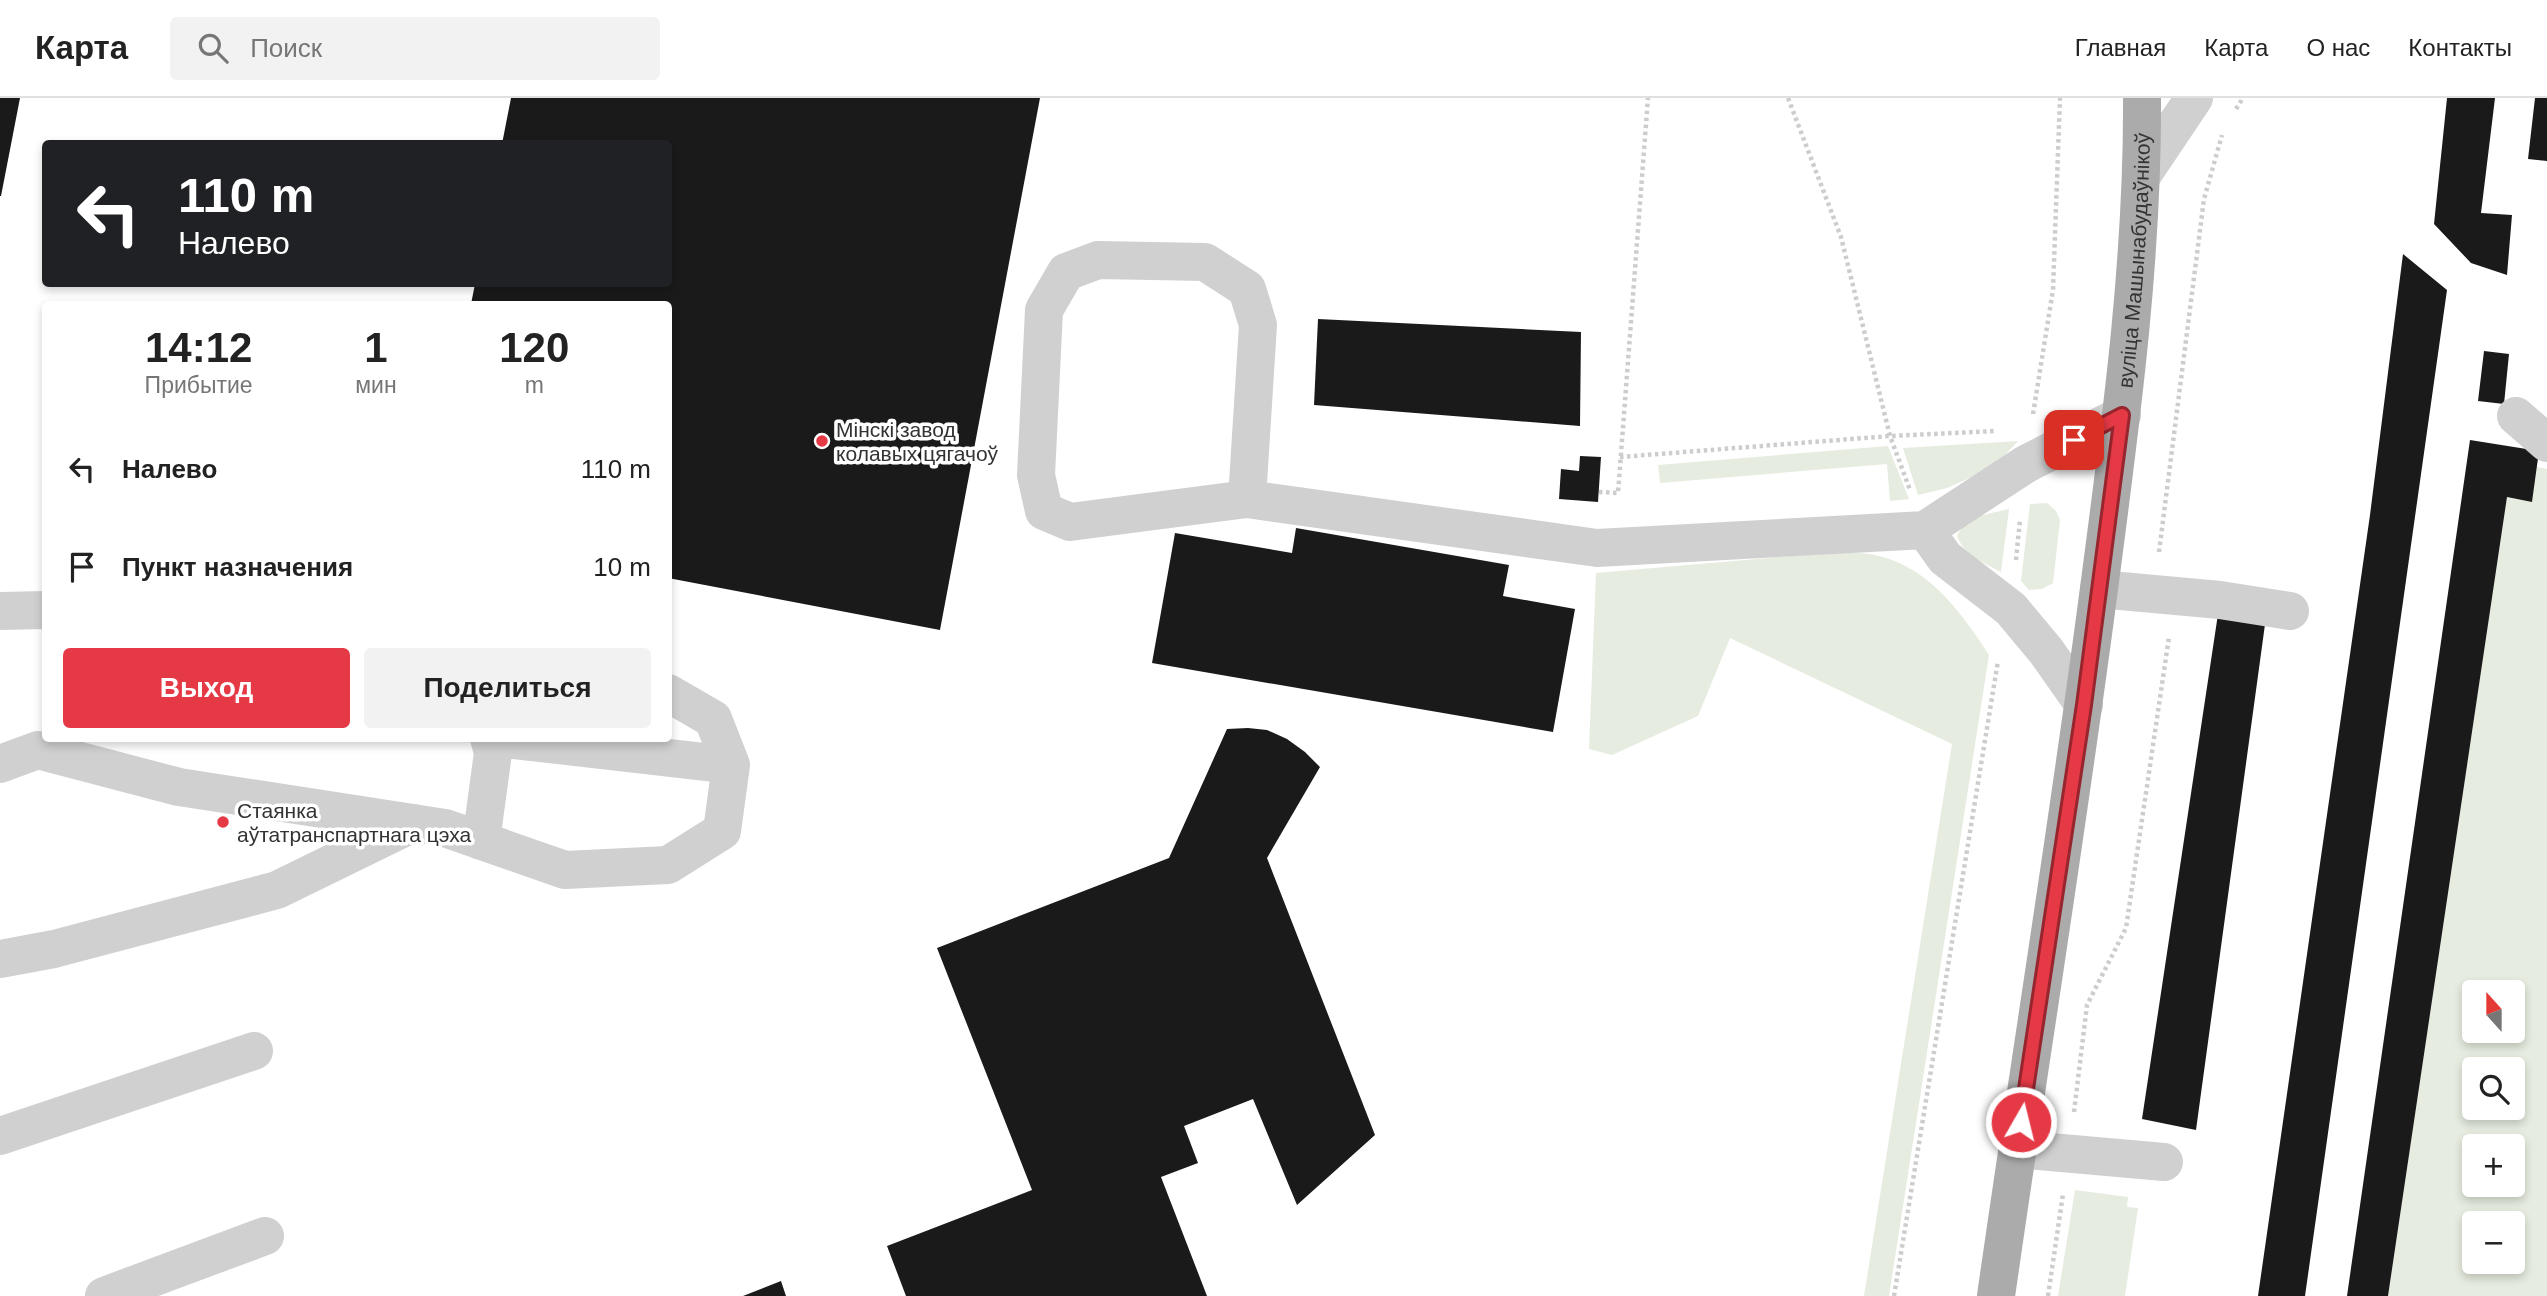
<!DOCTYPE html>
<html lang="ru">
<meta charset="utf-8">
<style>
:root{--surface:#fff;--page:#f2f2f2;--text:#222;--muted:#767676;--line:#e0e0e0;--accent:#e63946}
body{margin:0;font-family:Arial,sans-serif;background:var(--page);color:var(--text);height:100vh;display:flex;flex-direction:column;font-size:26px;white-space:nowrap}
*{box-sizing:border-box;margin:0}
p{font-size:23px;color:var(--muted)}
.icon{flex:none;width:38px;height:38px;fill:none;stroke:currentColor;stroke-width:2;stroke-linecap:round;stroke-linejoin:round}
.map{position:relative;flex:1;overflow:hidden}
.panel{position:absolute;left:42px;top:203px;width:630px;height:441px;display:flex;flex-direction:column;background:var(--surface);border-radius:7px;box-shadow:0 4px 10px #0003}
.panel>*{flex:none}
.banner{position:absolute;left:42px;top:42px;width:630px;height:147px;border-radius:7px;box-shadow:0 4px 10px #0003;background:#202124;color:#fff;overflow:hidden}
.needle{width:46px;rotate:339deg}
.fabs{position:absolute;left:2462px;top:882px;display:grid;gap:14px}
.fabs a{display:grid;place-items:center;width:63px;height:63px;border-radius:7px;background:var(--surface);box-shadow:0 4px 10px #0003;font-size:35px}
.pin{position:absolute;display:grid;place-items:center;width:60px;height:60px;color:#fff;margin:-30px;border-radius:14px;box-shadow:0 4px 10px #0006}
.me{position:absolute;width:77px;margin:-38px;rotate:8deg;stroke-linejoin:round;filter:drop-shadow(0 0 5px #0008)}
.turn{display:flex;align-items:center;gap:24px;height:147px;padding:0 21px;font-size:32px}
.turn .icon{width:91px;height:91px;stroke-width:2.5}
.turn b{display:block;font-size:49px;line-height:60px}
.eta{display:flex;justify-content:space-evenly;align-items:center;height:119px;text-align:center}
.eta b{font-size:42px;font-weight:700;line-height:49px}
.primary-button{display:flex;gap:14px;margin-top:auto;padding:14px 21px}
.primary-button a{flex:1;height:80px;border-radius:7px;background:var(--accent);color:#fff;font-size:28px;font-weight:700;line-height:80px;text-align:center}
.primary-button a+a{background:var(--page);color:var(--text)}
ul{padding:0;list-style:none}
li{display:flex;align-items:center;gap:21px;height:98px;padding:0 21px}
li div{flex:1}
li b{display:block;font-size:26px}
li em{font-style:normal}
header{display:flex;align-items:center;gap:42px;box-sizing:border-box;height:98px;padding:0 35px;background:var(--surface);border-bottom:2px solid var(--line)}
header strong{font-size:33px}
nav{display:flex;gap:38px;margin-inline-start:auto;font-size:24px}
.search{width:490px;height:63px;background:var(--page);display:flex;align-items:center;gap:18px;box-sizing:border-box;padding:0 24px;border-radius:7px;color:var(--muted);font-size:26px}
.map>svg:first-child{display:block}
.green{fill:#e6ecdf;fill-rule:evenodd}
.building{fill:#1a1a1a}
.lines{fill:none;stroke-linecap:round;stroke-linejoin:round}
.path{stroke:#cdcdcd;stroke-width:4.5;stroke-dasharray:3.5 3.5;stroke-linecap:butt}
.minor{stroke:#d0d0d0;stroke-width:38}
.major{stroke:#ababab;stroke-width:38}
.route-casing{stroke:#96252e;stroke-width:18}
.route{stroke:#e63946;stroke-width:12}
.poi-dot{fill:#e63946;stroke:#fff;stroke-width:2.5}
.labels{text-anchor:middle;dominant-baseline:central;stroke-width:7;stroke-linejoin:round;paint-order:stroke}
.street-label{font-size:21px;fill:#333;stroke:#fff}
.poi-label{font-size:21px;fill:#333;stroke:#fff;text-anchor:start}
</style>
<header>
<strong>Карта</strong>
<div class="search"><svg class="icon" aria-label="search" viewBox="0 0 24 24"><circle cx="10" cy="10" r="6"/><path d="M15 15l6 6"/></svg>Поиск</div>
<nav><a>Главная</a><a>Карта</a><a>О нас</a><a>Контакты</a></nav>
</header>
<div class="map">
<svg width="2547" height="1198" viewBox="0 0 2547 1198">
<rect width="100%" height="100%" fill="#fff"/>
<path class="green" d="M2018,343L1994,369L1947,390L1918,397L1903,350Z
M1888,348L1909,401L1890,403L1887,366L1660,385L1658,367Z
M2537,369L2547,371V1198H2388L2507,399L2532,404ZM2474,894H2513V933H2474ZM2474,971H2513V1010H2474ZM2474,1048H2513V1087H2474ZM2474,1125H2513V1164H2474Z
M2047,405L2056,413L2060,422L2053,485L2042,491L2029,492L2021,483L2030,406Z
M2009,411L2001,474C1983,464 1965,458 1957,438C1966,418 1988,416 2009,411Z
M1815,456C1832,456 1852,453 1869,456C1926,465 1960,512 1989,557L1889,1198H1864L1952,646L1730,540L1698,618L1612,657L1589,651L1596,475Z
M2075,1092L2128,1099L2127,1109L2138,1110L2125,1198H2058Z"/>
<path class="building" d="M0,0H20L1,98H0Z
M511,0H1040L940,532L668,480V206H471L475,186H668V46H502Z
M2447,0H2495L2481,115L2512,117L2507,177L2471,165L2434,126Z
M2535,0H2547V63L2528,61Z
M2403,156L2447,192L2305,1198H2258L2370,417Z
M1318,221L1581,234L1580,328L1314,307Z
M2484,253L2509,256L2504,306L2478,303Z
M2470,342L2539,353L2532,404L2507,399L2388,1198H2347Z
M1580,358L1601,359L1598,404L1559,401L1561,371L1579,373Z
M1296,430L1509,467L1503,498L1575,511L1553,634L1152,565L1175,435L1292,455Z
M2218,516L2266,519L2196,1032L2142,1021Z
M1248,630L1267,632L1287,641L1305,654L1320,669L1267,760L1375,1037L1297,1107L1253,1001L1184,1028L1198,1065L1161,1079L1207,1198H906L887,1148L1032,1092L937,850L1169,760L1227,631Z
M781,1183L786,1198H743Z"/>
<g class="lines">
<path class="path" d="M1788,0L1841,139L1890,338L1910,392
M2236,11L2243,0
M2033,316L2053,192L2060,0
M1620,359L1890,338L1996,333
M1599,394L1618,395L1648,0
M2159,454L2204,101L2222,37
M2016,462L2020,422
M2074,1014L2087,907L2126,830L2169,539
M1894,1198L1998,563
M2048,1198L2063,1096"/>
<path class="minor" d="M2143,76L2194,0
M2516,318L2547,345
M1247,401L1258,227L1247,191L1205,164L1098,162L1066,174L1044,212L1036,377L1044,413L1070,424L1247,401L1597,450L1925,432L1945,460L2011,511L2046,553L2084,607
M1925,432L2026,366L2122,317
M2099,491L2220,502L2290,513
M0,513L46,512
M497,640L731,667
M0,666L38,652L179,689L445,730L565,772L668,767L722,733L731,667L713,621L668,595
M481,743L493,655L489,640
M0,861L54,851L277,792L414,725
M0,1038L254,953
M2017,1051L2164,1064
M104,1198L265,1138"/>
<path class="major" id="s1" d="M1996,1198C2030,960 2069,722 2100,483C2121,323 2143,162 2142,0"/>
</g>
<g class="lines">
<g class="route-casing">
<path id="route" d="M2021,1024L2084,607L2122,317L2074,342"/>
</g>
<use href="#route" class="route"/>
</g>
<g class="poi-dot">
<circle cx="822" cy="343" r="7"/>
<circle cx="223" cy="724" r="7"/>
</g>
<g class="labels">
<g class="street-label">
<text stroke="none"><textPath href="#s1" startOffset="1045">вуліца Машынабудаўнікоў</textPath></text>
</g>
<g class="poi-label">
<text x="836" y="331">Мінскі завод<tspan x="836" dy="24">колавых цягачоў</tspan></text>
<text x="237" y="712">Стаянка<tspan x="237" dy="24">аўтатранспартнага цэха</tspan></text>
</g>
</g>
</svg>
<div class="fabs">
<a><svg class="needle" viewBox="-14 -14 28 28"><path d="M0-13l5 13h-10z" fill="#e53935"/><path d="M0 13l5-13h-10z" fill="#767676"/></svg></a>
<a><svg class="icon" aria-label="search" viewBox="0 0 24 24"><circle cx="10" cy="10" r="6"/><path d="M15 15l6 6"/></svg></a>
<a>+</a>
<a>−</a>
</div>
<div class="pin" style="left:2074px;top:342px;background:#d93025"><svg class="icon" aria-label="arrive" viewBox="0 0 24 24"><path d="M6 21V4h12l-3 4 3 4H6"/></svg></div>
<svg class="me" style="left:2021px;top:1024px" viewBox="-20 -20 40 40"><circle r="17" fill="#e63946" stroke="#fff" stroke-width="3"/><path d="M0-11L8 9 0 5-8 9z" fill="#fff"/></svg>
<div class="banner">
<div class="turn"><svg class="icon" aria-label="left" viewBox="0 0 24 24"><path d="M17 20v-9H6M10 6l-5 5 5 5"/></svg><div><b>110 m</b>Налево</div></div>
</div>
<section class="panel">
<div class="eta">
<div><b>14:12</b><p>Прибытие</p></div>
<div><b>1</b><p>мин</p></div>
<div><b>120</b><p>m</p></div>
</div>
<ul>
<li><svg class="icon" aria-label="left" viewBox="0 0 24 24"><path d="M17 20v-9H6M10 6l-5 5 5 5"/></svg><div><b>Налево</b></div><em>110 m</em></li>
<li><svg class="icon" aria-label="arrive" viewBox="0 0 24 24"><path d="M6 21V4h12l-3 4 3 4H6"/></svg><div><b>Пункт назначения</b></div><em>10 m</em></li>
</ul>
<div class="primary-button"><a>Выход</a><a>Поделиться</a></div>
</section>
</div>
